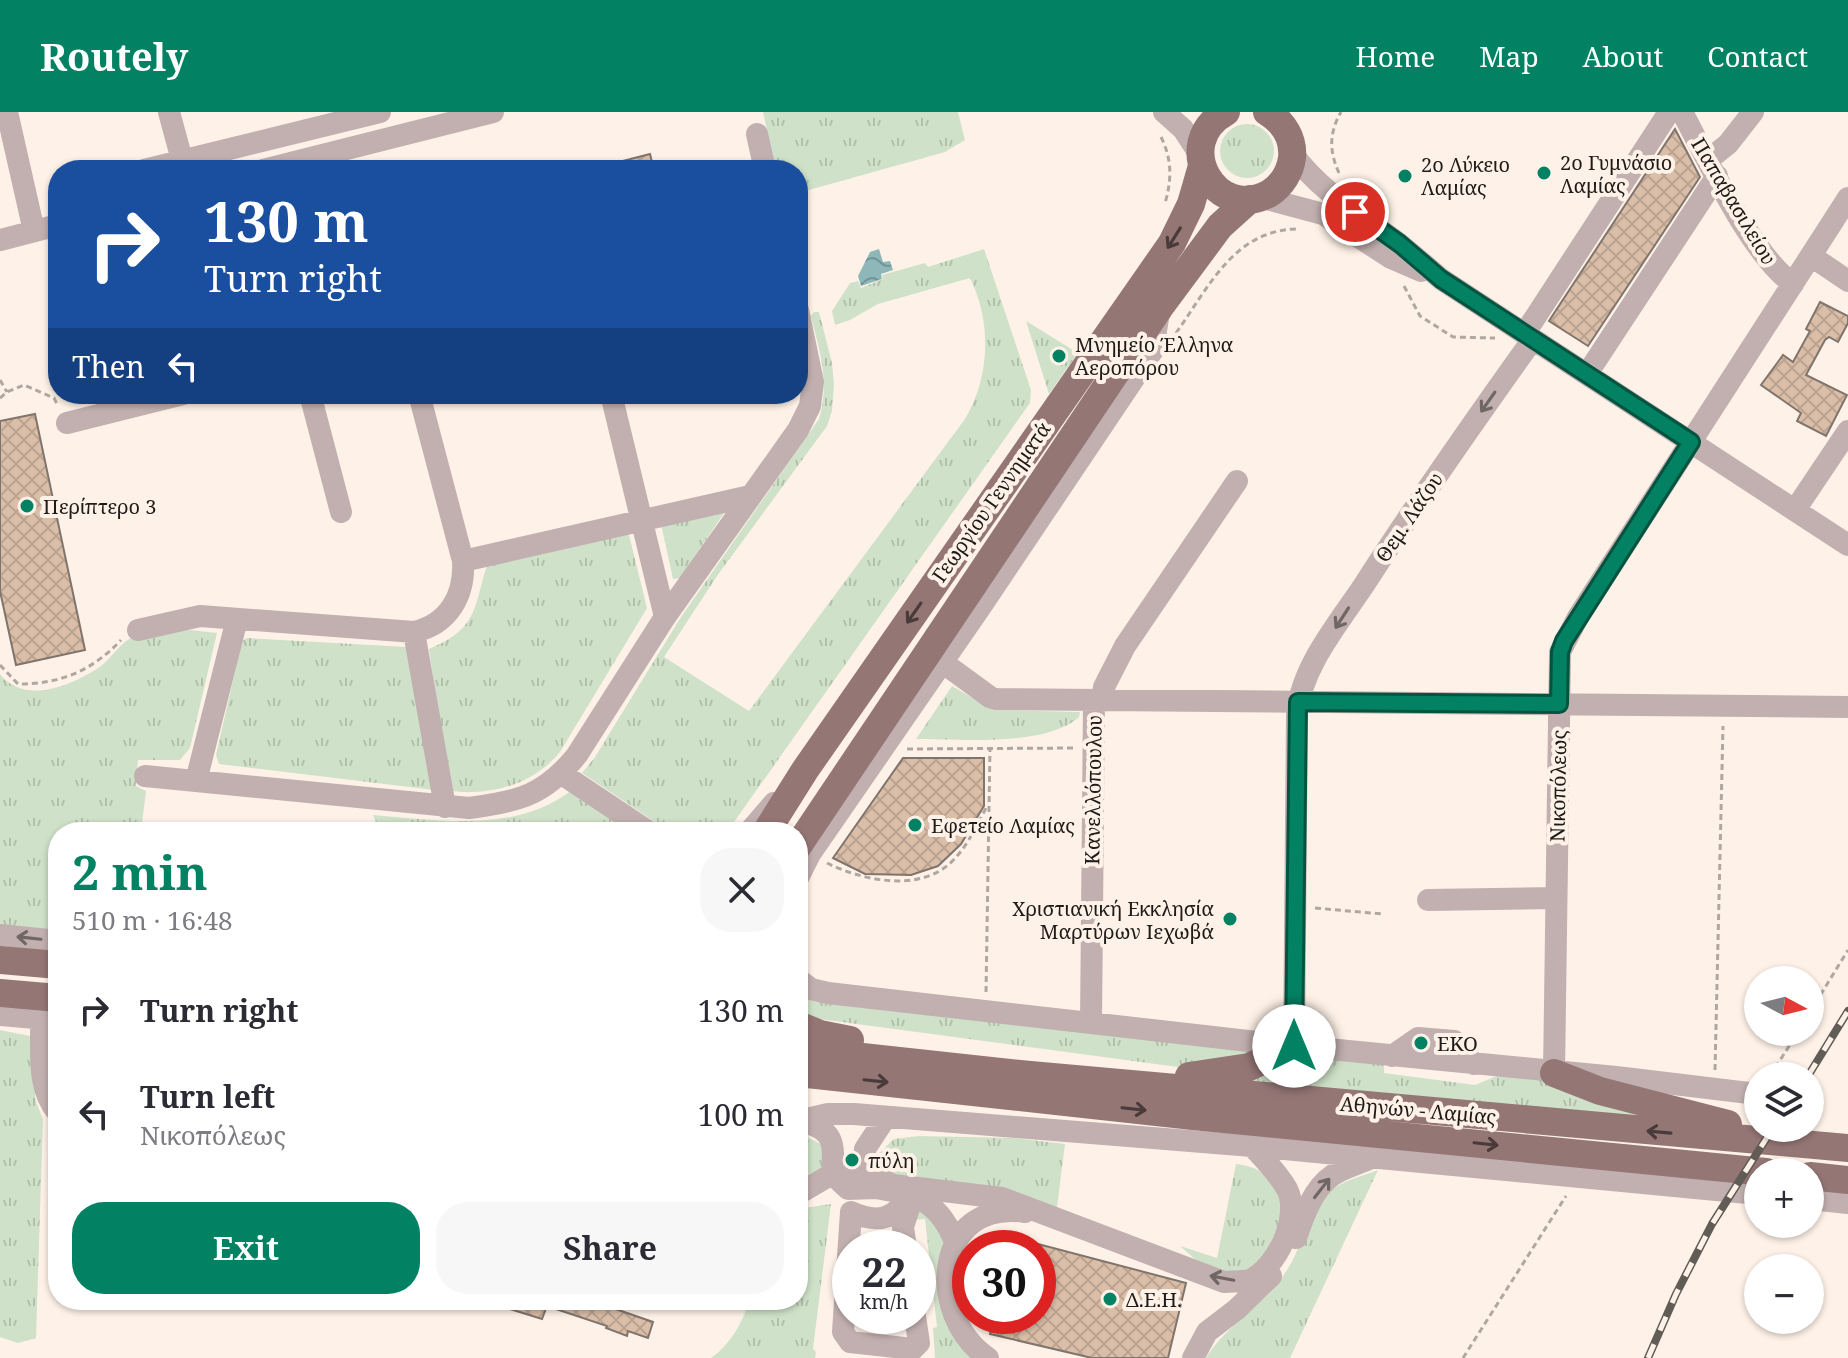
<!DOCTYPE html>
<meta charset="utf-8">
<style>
:root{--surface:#fff;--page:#f7f7f7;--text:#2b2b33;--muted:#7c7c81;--accent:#038263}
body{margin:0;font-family:"Noto Serif",serif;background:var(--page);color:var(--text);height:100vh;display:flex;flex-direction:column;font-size:30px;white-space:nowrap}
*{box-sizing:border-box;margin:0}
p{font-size:26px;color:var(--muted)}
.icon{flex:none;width:44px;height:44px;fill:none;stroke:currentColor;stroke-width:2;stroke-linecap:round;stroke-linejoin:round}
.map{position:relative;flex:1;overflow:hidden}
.details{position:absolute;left:48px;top:710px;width:760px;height:488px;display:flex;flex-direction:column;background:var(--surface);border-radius:32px;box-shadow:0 2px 6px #0004}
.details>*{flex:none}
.guide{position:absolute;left:48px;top:48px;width:760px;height:244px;border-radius:32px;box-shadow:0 2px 6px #0004;background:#1a4fa0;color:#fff;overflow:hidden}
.needle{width:52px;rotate:97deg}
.tools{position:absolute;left:1744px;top:854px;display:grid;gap:16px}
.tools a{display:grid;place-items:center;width:80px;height:80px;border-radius:50%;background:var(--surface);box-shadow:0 2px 6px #0004;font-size:40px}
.speed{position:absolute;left:832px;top:1118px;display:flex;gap:16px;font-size:40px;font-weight:700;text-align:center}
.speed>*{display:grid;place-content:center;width:104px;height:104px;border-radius:50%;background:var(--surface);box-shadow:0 2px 6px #0004;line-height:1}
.speed small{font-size:20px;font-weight:400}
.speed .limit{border:12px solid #d22;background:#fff;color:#111}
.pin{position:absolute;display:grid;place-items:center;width:68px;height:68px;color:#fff;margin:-34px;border:4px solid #fff;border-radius:50%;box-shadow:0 2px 8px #0007}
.me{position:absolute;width:88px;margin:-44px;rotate:0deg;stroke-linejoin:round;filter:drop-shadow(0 0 6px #0008)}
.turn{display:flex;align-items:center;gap:28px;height:168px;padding:0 24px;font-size:36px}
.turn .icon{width:104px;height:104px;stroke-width:2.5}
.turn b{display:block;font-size:56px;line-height:68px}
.then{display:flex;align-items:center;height:76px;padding:0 24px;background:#0003;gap:16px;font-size:30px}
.round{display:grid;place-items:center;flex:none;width:84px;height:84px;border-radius:32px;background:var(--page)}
.overview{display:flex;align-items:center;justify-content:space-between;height:136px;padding:0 24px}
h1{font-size:48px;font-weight:700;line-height:60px;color:var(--accent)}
.action{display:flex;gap:16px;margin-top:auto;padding:16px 24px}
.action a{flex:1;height:92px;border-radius:32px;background:var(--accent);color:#fff;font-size:32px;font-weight:700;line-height:92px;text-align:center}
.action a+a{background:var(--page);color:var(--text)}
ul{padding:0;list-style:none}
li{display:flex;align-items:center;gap:24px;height:104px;padding:0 24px}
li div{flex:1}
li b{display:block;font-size:30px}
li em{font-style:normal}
header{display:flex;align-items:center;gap:48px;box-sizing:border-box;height:112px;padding:0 40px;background:var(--accent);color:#fff}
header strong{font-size:38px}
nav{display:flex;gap:44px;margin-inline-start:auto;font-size:28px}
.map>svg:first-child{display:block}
.grass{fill:url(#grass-tufts)}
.water{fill:url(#water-waves)}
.building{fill:url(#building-cross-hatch);stroke:#80756d;stroke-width:2}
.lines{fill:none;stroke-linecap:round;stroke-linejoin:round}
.path{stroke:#b0a7a0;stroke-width:3;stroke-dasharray:6 4;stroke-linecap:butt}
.minor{stroke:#c1b0af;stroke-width:22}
.major{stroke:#947675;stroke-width:28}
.rail-casing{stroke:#625c56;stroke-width:8}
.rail{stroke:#fef2e8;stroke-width:5;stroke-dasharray:15;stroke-linecap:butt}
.oneway{stroke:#483b39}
.oneway2{stroke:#706664}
.route-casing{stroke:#025440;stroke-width:20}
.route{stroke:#038263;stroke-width:14}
.poi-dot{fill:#038263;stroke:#fef2e8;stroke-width:3}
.labels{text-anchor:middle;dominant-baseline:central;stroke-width:8;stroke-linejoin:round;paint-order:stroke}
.poi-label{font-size:20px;fill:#1f1b18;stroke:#fef2e8;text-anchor:start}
.street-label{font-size:20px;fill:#1f1b18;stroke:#fef2e8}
</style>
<header>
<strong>Routely</strong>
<nav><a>Home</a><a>Map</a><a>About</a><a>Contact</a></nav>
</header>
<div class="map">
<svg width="1848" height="1246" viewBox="0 0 1848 1246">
<defs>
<pattern id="grass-tufts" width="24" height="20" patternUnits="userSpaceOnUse" patternTransform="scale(2)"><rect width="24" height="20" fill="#cfe1c8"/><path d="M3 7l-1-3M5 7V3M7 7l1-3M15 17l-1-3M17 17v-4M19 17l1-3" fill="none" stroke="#b1c0ab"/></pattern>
<pattern id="water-waves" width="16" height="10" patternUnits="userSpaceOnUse" patternTransform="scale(2)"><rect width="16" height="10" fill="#8eb7ba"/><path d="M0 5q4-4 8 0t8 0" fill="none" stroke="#739496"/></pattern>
<pattern id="building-cross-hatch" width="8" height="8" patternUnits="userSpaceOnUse" patternTransform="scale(2)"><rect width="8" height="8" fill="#dabea8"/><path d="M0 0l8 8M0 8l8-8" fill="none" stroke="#bba390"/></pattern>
</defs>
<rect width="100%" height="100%" fill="#fef2e8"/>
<path class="grass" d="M763,0H958L965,28L945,40L798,81V58H776Z
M1220 39a27 27 0 1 1 54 0a27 27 0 1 1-54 0Z
M984,137L1031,278L1030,291L727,720H692L682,713L677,720H670L582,661L595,645L681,505L819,307C830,271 820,240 811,204L814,200H819L832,251L834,273L832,299L827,314L717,464L664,545L749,599L965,307C990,265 992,210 970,166L878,192L850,208L835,213L832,199L850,171L858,169L861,176L883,167L882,163L925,151L928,155Z
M1026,209L1078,241L1049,282Z
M726,398L680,466L673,467L661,412Z
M628,419L647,496L560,640C533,673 491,684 450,679L429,537C478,516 473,498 487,453Z
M182,517L217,521L190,636L180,648H138L136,674L146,679L141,720H58V819L0,814V562C25,594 73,573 101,554C112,545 120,531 133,525C148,518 166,519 182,517Z
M247,526L407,535L434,678L219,652L216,643L242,529Z
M952,574L993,598L1080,600L1079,605C1046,635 960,627 916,627Z
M572,678L634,720H380L373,703C439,708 515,722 572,678Z
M798,881L806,887L1263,940L1198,956L1178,955L819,907L798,899Z
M0,918L30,924L36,990L43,1007L36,1226L18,1231L0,1225Z
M1310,944L1384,952V961L1475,973L1499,963L1541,968L1695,1011L1220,967L1290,946Z
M919,1024L1014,1026L1065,1032L1057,1095C1041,1090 1025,1085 1009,1081C969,1073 901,1078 871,1049L894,1027Z
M809,1026L823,1033L826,1053L798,1069V1027Z
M1236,1052C1269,1056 1274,1072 1285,1100L1262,1149L1232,1164L1206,1157L1180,1134L1217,1146Z
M1378,1058L1290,1246H1206C1226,1213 1263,1194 1285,1161C1303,1137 1305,1101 1328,1081C1342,1068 1361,1065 1378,1058Z
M831,1092L813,1237L816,1240L815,1246H711C731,1232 742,1211 750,1188H798V1097Z
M929,1093L948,1130L944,1153L979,1246H935L933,1216L937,1215L925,1107L913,1108L912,1100Z"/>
<path class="water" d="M879,137L883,150L890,149L893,158L881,162L882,167L861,174L858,164L870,140Z"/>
<path class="building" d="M1675,17L1700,65L1588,234L1549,209Z
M650,42L654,58H608L607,53Z
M1820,190L1848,204V211L1838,230L1829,225L1825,228L1806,263L1847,283L1826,324L1797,309L1801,301L1761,273L1783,243L1793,250L1810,219L1806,217Z
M35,302L85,538L16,553L0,479V309Z
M903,646H984V694L961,732L938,754L911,763L865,762L833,746Z
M1038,1132L1186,1171L1168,1246H1092L990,1222L994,1204H1038Z
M492,1188H602L601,1192L653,1210L648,1226L628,1219L627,1224L606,1216L607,1214L547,1194L542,1207L491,1191Z"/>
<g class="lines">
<path class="path" d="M1161,25C1172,47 1172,68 1165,91
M1339,61C1329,39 1329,21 1341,0
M1404,174L1420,204L1453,225L1495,226
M1176,221C1209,175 1234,118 1297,117
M0,268L7,280
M0,286L7,280L24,273L54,286L58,294
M0,553L18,572C60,572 92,559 121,528
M907,637L1076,636
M827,751C861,768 916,780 948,753C965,739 976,715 986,696
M1315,796L1383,802
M986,880L990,636
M1810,900L1848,838
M1715,958L1723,614
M1770,964L1798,920
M1463,1246L1566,1084"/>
<path class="minor" d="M7,0L34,119
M169,0L182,48
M1164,0L1183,17L1200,43
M1682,0C1708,48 1750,141 1793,172
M757,22L765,58
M1292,41C1320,79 1359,102 1397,130C1412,142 1426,154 1441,167L1848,433
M1708,48L1728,32L1753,0
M144,58L380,0
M263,58L493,0
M1259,85L1323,102L1391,146L1421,159
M0,128L58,113
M1811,144L1848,169
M1525,221L1669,0
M1587,262L1717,64
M310,282L341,400
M611,282L665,505
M67,311L183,282
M1795,398L1848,319
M463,449L750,384
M138,518L200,504L414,520C449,512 465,483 463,449L419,282
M414,520L445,695
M942,550L990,585L996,587L1848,595
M1102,589L1104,575L1125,534L1237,369
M562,662L649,720
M145,664L469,696C518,690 545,683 577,643L665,505L798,318L810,294L813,270L798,198
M196,669L237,507
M749,720L774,691
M798,766L810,742L982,493L1153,238L1159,200
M1428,788L1556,786
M0,823L58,829
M798,867L811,877L828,881L1257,930L1616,965L1749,981
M0,903L58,908
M41,907C42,938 36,976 58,1001
M1091,911L1094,589
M1294,934L1297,601C1302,554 1338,512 1364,473C1418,389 1475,308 1533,227
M1392,944L1418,926L1454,929L1474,952
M1554,961L1560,540L1578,505L1848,86
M886,1005L865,1037L866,1060L893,1073L1002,1086L1224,1170C1231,1169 1243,1170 1249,1168C1277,1157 1301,1104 1287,1077C1278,1061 1264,1047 1252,1034
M798,1009L828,1002H854L1252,1034L1758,1082
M860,1076L866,1066V1060L832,1062L848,1077L876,1076L913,1083C893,1106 880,1113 851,1100L843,1220L850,1230L913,1237L919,1231L915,1204
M798,1082L832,1062C835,1030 834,1016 798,1009
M1810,1087L1848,1091
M1296,1126C1303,1105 1313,1076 1333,1063C1343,1056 1358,1052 1369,1047
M906,1136L903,1115L913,1083C935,1094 946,1107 955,1130
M988,1246C925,1203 934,1087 1025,1100
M1193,1246L1207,1220L1237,1197L1271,1164"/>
<path class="major" d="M1226,0C1170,31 1216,112 1270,81C1282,73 1290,60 1292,46C1294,26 1283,10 1267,0
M766,720L805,658L1172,131L1191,92L1202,54
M798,734L1160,195L1220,114L1250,87
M0,848L58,853
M0,881L58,886
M798,913L820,922L850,928
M798,938L1030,963L1848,1036
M798,961L1193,1004L1766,1060
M1554,961L1600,979L1728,1012
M1189,964L1249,955L1294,934
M1810,1064L1848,1068"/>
<g class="rail-casing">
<path id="rail" d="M1808,964L1848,899
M1648,1246L1676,1182L1712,1112L1773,1016"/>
</g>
<use href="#rail" class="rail"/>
</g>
<defs><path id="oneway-shaft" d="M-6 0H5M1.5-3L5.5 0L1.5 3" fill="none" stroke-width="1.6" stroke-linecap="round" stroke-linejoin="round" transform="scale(2)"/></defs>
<g class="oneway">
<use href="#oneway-shaft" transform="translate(1174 126) rotate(122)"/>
<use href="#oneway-shaft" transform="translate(914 501) rotate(125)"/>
<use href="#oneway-shaft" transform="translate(876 969) rotate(6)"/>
<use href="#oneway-shaft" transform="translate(1134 997) rotate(6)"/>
<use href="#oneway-shaft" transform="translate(1659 1020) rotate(-175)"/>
<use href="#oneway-shaft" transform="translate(1486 1032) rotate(6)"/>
</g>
<g class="oneway2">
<use href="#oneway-shaft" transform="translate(1488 290) rotate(125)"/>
<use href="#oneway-shaft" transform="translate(1342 506) rotate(123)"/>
<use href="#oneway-shaft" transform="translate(29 826) rotate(-174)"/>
<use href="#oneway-shaft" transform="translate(1322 1076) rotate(-52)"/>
<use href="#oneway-shaft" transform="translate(1222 1166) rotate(-169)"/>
</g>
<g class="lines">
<g class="route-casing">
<path id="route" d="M1294,934L1298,590L1559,592L1560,540L1564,529L1691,330L1441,167L1400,132L1355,100"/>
</g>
<use href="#route" class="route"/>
</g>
<g class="poi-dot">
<circle cx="1544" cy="61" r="8"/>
<circle cx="1405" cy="64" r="8"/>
<circle cx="1059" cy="244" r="8"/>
<circle cx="27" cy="394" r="8"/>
<circle cx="915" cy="713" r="8"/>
<circle cx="1230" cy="807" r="8"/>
<circle cx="1421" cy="931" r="8"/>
<circle cx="852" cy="1048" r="8"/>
<circle cx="1110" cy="1187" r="8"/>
</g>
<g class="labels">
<g class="poi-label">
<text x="1560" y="50">2ο Γυμνάσιο<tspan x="1560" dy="23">Λαμίας</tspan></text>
<text x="1421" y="52">2ο Λύκειο<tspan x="1421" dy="23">Λαμίας</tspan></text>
<text x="1075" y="232">Μνημείο Έλληνα<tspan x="1075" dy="23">Αεροπόρου</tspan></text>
<text x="43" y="394">Περίπτερο 3</text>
<text x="931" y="713">Εφετείο Λαμίας</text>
<text x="1214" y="796" text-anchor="end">Χριστιανική Εκκλησία<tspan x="1214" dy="23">Μαρτύρων Ιεχωβά</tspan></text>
<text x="1437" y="931">EKO</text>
<text x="868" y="1048">πύλη</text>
<text x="1126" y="1187">Δ.Ε.Η.</text>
</g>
<g class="street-label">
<text transform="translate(1734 89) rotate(59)">Παπαβασιλείου</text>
<text transform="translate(991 390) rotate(-55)">Γεωργίου Γεννηματά</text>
<text transform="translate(1409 405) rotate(-56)">Θεμ. Λάζου</text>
<text transform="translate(1558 674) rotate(-89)">Νικοπόλεως</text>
<text transform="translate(1093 678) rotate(-89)">Κανελλόπουλου</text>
<text transform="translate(1418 998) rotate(5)">Αθηνών - Λαμίας</text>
</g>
</g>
</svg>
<div class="tools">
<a><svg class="needle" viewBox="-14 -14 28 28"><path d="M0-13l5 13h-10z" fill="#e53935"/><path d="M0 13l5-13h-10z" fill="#7c7c81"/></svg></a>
<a><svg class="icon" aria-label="layers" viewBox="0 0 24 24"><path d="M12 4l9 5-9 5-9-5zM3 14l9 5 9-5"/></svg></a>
<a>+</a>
<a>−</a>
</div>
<div class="speed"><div>22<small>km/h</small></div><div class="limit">30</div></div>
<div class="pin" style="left:1355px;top:100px;background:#d93025"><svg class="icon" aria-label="arrive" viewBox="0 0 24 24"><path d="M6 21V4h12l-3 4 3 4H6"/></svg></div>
<svg class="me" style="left:1294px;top:934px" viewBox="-20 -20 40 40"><circle r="19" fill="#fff"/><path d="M0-13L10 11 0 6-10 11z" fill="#038263"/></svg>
<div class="guide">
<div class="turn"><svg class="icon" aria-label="right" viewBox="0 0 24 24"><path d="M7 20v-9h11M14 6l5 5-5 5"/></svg><div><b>130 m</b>Turn right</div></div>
<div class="then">Then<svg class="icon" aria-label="left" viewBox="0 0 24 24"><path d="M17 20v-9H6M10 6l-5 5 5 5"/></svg></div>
</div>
<section class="details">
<div class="overview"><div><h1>2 min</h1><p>510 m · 16:48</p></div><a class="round"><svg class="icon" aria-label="close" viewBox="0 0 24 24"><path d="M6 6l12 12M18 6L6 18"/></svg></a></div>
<ul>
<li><svg class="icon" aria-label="right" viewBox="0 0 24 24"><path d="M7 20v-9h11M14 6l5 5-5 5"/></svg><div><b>Turn right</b></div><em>130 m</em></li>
<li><svg class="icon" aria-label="left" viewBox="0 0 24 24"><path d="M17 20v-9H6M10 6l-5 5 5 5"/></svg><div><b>Turn left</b><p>Νικοπόλεως</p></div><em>100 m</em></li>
</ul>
<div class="action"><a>Exit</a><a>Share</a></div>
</section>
</div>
